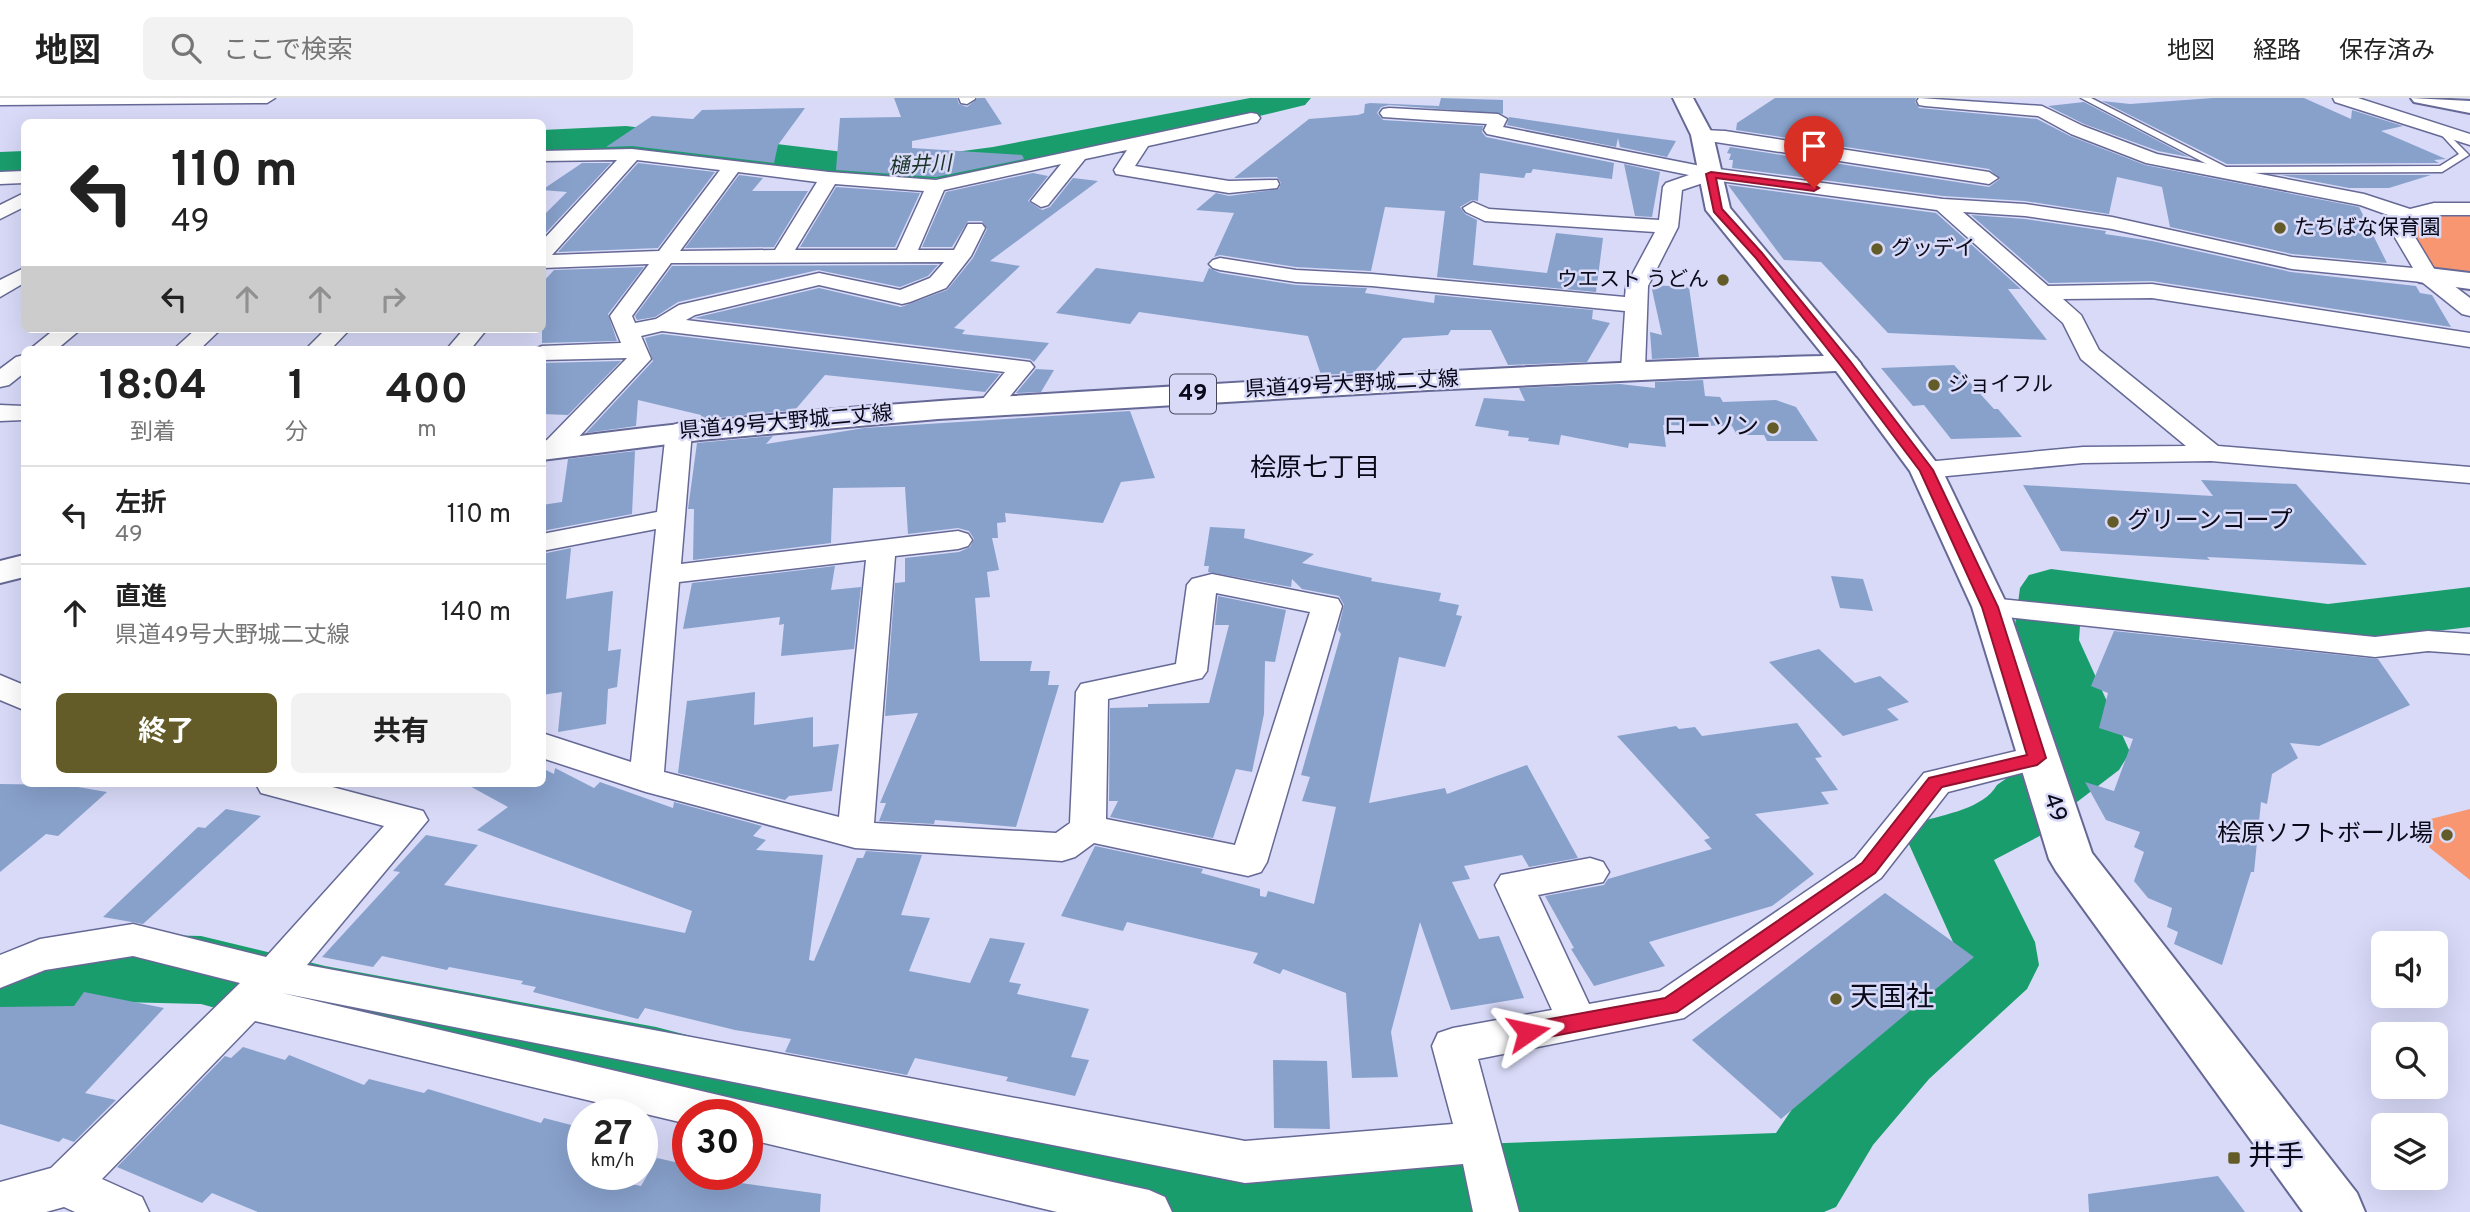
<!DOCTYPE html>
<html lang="ja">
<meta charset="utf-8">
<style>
:root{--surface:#fff;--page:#f2f2f2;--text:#222;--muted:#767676;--line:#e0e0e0;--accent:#635c29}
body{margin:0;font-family:Overpass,"Noto Sans JP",sans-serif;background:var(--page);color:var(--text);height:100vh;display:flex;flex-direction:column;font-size:26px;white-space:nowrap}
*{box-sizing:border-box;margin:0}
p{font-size:23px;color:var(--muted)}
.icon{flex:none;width:38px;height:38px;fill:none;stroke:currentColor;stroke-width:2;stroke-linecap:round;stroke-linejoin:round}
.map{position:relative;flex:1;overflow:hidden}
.panel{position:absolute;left:21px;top:248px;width:525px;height:441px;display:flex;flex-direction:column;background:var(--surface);border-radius:10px;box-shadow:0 7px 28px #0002}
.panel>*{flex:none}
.banner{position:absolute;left:21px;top:21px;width:525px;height:214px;border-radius:10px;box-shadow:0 7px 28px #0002;background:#fff;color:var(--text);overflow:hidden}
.tools{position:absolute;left:2371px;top:833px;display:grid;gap:14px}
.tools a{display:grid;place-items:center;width:77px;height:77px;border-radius:10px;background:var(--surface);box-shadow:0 7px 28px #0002;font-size:35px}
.speed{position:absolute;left:567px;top:1001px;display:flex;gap:14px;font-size:35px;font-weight:700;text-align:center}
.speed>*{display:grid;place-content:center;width:91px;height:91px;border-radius:50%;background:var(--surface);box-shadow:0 7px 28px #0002;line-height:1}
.speed small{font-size:18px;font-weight:400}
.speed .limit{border:10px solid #d22;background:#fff;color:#111}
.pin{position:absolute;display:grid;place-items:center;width:60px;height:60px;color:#fff;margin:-72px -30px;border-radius:50% 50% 50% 0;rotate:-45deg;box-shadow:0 0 7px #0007}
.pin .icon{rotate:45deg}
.me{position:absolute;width:77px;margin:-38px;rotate:79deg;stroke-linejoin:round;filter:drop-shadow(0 0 5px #0008)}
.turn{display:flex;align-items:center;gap:24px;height:147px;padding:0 35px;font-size:32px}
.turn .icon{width:91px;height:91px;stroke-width:2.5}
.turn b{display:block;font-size:49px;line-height:60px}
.lanes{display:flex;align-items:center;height:66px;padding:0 35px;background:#0003;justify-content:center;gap:35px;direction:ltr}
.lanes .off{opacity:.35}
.eta{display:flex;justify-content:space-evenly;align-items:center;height:119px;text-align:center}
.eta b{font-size:42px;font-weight:700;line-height:49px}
.primary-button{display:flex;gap:14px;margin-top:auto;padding:14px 35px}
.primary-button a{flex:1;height:80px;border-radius:10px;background:var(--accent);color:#fff;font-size:28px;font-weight:700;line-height:80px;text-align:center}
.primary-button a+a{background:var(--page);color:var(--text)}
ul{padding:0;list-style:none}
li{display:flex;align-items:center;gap:21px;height:98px;padding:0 35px;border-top:2px solid var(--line)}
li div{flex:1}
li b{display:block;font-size:26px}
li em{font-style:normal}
header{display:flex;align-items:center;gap:42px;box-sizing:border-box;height:98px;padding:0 35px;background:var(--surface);border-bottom:2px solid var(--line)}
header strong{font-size:33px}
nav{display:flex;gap:38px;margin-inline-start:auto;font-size:24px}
.search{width:490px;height:63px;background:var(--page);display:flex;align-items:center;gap:18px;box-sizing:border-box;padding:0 24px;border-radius:10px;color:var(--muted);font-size:26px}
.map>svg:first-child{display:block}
.green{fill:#f89671}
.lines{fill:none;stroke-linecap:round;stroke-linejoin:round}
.river{fill:#1a9d6c;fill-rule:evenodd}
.building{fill:#88a1cb}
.lane-casing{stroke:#666995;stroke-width:3}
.street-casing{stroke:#666995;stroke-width:3}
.secondary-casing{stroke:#666995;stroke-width:4}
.primary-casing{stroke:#666995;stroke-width:4}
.lane{fill:#fff;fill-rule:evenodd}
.street{fill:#fff;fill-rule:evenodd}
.secondary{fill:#fff;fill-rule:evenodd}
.primary{fill:#fff;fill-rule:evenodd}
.route{fill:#e11d48;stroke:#92132f;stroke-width:2}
.poi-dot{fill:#635c29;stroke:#d8daf8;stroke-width:2.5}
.labels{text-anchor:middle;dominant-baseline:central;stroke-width:5;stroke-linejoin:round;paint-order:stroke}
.far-water-label{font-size:21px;font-style:italic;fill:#1a3327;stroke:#d8daf8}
.far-poi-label{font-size:21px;fill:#090919;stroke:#d8daf8;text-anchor:start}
.far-street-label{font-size:21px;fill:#090919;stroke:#d8daf8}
.shield{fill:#d8daf8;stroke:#47485c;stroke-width:2}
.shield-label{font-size:23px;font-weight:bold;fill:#090919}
.poi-label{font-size:24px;fill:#090919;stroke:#d8daf8;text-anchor:end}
.street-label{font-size:24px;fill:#090919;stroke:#d8daf8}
.neighbourhood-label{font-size:26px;fill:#090919;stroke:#d8daf8}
.near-poi-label{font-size:28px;fill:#090919;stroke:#d8daf8;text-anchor:start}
</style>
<header>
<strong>地図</strong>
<div class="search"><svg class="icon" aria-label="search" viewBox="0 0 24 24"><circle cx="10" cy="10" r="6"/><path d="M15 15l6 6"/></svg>ここで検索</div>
<nav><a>地図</a><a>経路</a><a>保存済み</a></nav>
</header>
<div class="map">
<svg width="2470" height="1114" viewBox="0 0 2470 1114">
<rect width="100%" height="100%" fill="#d8daf8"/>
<path class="green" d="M2470,111V183L2428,178L2394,121Z
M2470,711V782L2430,750L2419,724Z"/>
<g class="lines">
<path class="river" d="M1250,0H1311L1305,7L1188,35L970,76L902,85L626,50L542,54V32L626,28L902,61L993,49Z
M24,53V77L0,78V54Z
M2051,471L2328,506L2470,489V529L2328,546L2081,513L2079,542L2130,654L2119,672L2056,720L2049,733L1994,762L2035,844L2039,867L2027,891L1929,981L1873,1047L1836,1109L1824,1114H1089L895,1075L747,1033V1017H691L656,1007L325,940L201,906L119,904L50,912L0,930V858L41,843L119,836L201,838L325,868L656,929L895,991L1225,1051L1450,1047L1776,1035L1807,989L1867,927L1954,854L1953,844L1908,744L1920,724C1945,716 1983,711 1997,687L2055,646L2013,542L2020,490L2029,477Z"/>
</g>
<path class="building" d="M894,0H957L959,6L967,9L978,0H985L1002,26L912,43V50L1022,57L1024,61L936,79L836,72L840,20L901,19Z
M1441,0L1503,2V16L1389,7L1381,9L1377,15L1383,22L1483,28L1482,34L1486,39L1614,65L1612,81L1533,71L1531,75H1526L1524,80L1480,75L1478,103L1472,102L1460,109L1465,116L1477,122L1473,167L1547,175L1556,135L1603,140L1596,194L1437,179L1445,113L1385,109L1371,173L1296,169L1220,157L1214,159L1234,115L1196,112L1216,95L1229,98L1279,91L1281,85L1277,79L1234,80L1309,21L1358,17L1364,15L1365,6L1370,5L1439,8Z
M1775,0H1916L1915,4L1919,10L2037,21L2070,38L2145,67L2359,109L2387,165L2292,156L2170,129L2162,89L2117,79L2109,116L2025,103L1943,98L1732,70L1733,62H1729L1731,56L1727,55L1730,49L1989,89L2000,81L1989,71L1736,32L1737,25Z
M2213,0H2304L2351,21L2352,12L2403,28L2381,33L2446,61L2434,62L2439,65L2227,66L2102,3L2130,6Z
M2084,4L2189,59L2158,53L2084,26L2048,8Z
M805,10L778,47L774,65L632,48L606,49L652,18L693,21L702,12Z
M1509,19L1617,35L1676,43L1667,59L1620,49L1618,40L1616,49L1507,27Z
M582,65H611L542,139V119L567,94L542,92Z
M638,65L715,74L658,150L558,154Z
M1624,66L1660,74L1652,119L1635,118Z
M1033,75L1048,78L1028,103L1042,112L1050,109L1073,80L1098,83L990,163L1020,168L954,230L965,232L962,236L1049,245L1034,264L1030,261L694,220L819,190L901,209L947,192L973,160L987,131L982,123H968L952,149H922L946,94Z
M739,77L763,80L752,93H808L774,149L685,150Z
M2281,77H2431L2389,90H2349Z
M1728,87L1936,115L2021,191H2008L2047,242L1888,235L1821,164L1784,162Z
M836,89L920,95L895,149H800Z
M1971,117L2025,121L2106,133L2105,136L2152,143L2291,174L2416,188L2420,195L2432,197L2451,229L2152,183L2049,185Z
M938,167L928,178L900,189L818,172L678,204L655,219L637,222L635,218L672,168Z
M644,169L608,216L617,243L542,245V185L554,172Z
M1096,170L1203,184L1209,170L1220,175L1296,187L1367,190L1365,195L1434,205L1435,197L1593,212L1592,221L1610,225L1587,264L1508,267L1491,232H1451L1448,237L1403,240L1374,274L1321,277L1308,238L1139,214L1130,226L1056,215Z
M1651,187L1689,189L1699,259L1652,261L1650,234L1662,237Z
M662,236L1000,276L985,294L825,277L795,312L701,321V317L638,302L636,328L586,335L653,263L645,240Z
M621,263L568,317L542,316V265Z
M1954,267L1994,311H1998L2022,339L1951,341L1924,307L1913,308L1881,270Z
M1036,271L1054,272L1041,294L1016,295Z
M1703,282L1705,298L1720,299L1723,304L1776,302L1796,309L1818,343H1767L1764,337H1737L1732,328L1663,327L1666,349L1629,345L1628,350L1561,337L1559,347L1528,343L1529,340L1508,338L1509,333L1475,328L1484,300L1525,303L1519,290L1620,286L1655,290V284Z
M1130,313L1155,380L1121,384L1103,425L1005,415L1006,424L997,425L998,440H992L999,472L987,474L990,499L975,500L980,563H1032L1030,573H1050L1048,587H1059L1016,729L935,722L934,726L879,723L886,705H880L918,615L885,618L895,485L905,484V460L959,454L970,449L974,441L969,433L958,430L908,436L905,389L833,390L831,445L693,462L694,411H688L697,345L773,338L766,346L864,330Z
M635,353L632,416L542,433V407L562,404L568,361Z
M2201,382L2296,386L2367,467L2207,459L2210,462L2061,453L2023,387L2213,398Z
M1210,429L1245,431L1244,440L1314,456L1302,465L1372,480L1371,483L1441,495L1439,503L1459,507L1456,517L1462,518L1445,569L1399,559L1369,705L1445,690L1447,696L1527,667L1578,760L1529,769L1522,757L1464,768L1470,781L1452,784L1479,841L1499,838L1524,900L1451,912L1420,824L1391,934L1398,979L1352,980L1346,895L1283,871L1280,876L1253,865L1258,855L1127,824L1123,833L1061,818L1095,748L1203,771L1201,775L1260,791V798L1266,799L1268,793L1314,806L1336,709L1302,703L1310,679L1301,677L1341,536L1338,532L1344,507L1339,498L1302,491L1292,481L1291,489L1208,474L1209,468H1204Z
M571,450L566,501L613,493L608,553L621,551L617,589L608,591L606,626L558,634L562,594L542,597V456Z
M835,468L831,492L861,489L854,551L781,558L784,526L779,527L780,519L683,531L692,485Z
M1831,478L1863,481L1873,513L1840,510Z
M1218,498L1286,512L1275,564L1265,563L1264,616L1252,674L1236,671L1213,740L1110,719L1118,703H1109L1110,610L1148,609V606L1209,605L1229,527H1215Z
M2114,533L2378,561L2410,607L2319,648L2290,645L2298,660L2272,676L2267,706L2261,704L2254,774H2251L2222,867L2174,846L2178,834L2167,829L2172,810L2148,800L2134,783L2144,754L2134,749L2140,734L2106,722L2085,684L2114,693L2133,641L2099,630L2108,595L2091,588Z
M1819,551L1855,585L1880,578L1909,604L1887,611L1899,622L1843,638L1769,564Z
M755,594L754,627L813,619V649L839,646L832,693L789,698L785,702L678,675L687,603Z
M1797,625L1822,659L1815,660L1838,692L1821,694L1829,706L1755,716L1814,776L1772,808L1649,844L1665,868L1594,888L1571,851L1574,850L1545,798L1604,787L1608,781L1712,751L1704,742L1710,740L1617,638L1676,628L1679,631L1695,629L1702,638Z
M542,670L554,676L555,670L594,690L600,684L673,710L674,704L762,728L753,738L766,742L756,752L823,757L809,862L814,863L857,760H863L866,753L922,757L901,817L930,820L909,873L970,885L990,840L1025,845L1009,884L1021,886L1017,896L1089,911L1071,959L1089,962L1075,998L1006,983L1008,979L915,960L907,977L785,954L791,941L735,932L645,910L638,921L533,894L536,889L521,886L523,883L449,869L447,872L382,858L373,869L322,859L400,774L393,773L426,737L478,747L444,787L685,835L692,813L477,732L508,709L466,686H542Z
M0,686L66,687L107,694L58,738L46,736L0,774Z
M226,711L261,718L143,826L103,819L198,729L205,730Z
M1885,795L1974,859L1781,1021L1692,942Z
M84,894L164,910L85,995L116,1002L74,1044L63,1040L59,1044L0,1026V909L74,908Z
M243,949L285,962L289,957L364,987L369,981L424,995L428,991L541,1025L544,1020L583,1030V1076L641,1088L657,1060L688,1067V1076H714L712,1081L821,1096L820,1114H258L212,1095L202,1105L117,1069L225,958L231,960Z
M1273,962L1327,963L1330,1031L1274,1030Z
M2218,1078L2245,1114H2089L2088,1096Z"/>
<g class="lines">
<g class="lane-casing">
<path id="lane" d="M2081,0H2091L2226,69L2440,68L2459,56L2437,32L2441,29L2469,57L2442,74L2224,75Z"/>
</g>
<g class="street-casing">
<path id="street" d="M0,0H275L267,5L0,7Z
M959,0H975V1L967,6L961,5Z
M1919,0L2042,8L2083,28L2157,56L2364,96L2410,111L2434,105H2470V117H2434L2406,124L2436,174L2470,200V218L2462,216L2422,184L2292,171L2112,131L2025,118L1963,114L2048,188L2152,186L2470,235V249L2152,200L2063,201L2081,217L2099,252L2218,348L2470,369V385L2211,363L2083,365L1926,380L1917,378L1913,372L1917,366L1926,364L2083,349L2186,348L2081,261L2063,225L1937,112L1712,82L1682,92L1678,129L1648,188L1645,271L1641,276H1625L1621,271L1625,213L1372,188L1296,184L1220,172L1213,170L1209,166L1213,162L1220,160L1296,172L1372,176L1625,199L1626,188L1655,134L1485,123L1466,114L1463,110L1473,104L1489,111L1659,122L1663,89L1666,85L1689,77L1487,36L1484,32L1487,26L1383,19L1380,15L1383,11L1389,10L1498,16L1507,21L1503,29L1711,70L1943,101L2025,106L2112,119L2292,159L2413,170L2384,121L2388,117L2360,107L2146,65L2071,36L2038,18L1925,8L1919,7L1917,3Z
M2333,0H2358L2470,36V47L2335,4Z
M1251,15L1257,16L1260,20L1257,24L1148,48L1135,68L1229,83L1277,82L1279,86L1277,90L1229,95L1116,76L1114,72L1127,52L1085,61L1048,107L1041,109L1031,103L1061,66L944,92L918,152H954L968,126H982L985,130L971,158L946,190L910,204L902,206L819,187L695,217L686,222L1030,264L1034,269L998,313L989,315L980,313L977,308L1005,274L662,233L641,238L651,261L562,357L553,359L542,355L544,345L627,260L542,262V252H532L542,248L621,245L610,218L649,166L542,170V143L617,62L542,63V53L632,51L829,74L936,82ZM637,62L720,72L659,153L552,157ZM738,74L817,84L775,152L680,153ZM835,86L924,93L897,152H795ZM944,164L930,180L900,192L819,175L679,207L656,221L635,225L632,218L671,165Z
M1702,32L1725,33L1989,74L1998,80L1989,86L1696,41L1693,37Z
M24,73V85L0,86V74Z
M24,95V109L0,121V107Z
M24,170V185L0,199V182Z
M55,231H81L56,252H29Z
M196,231H221L199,252H173Z
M326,231H350L330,252H305Z
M464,231H487L470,252H446Z
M24,257V275L9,287L0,289V271L16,259Z
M0,307L24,308V322L0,323Z
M679,325L688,328L692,333L681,466L958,433L968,436L972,442L968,448L958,451L895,458L874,725L1056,735L1070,725L1076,594L1081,586L1176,566L1187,487L1192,481L1212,476L1338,501L1342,508L1267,764L1261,774L1248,778L1094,745L1075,759L1062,763L855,750L646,694L542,660V635L631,664L656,431L542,453V436L657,414L666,333L670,328ZM866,462L839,719L664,674L679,484ZM1216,495L1310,514L1235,747L1106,721L1108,601L1202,580L1207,573Z
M1990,500L2375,539L2428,533L2470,536V556L2428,553L2375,559L1979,516L1975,509L1979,502Z
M0,577L24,587V612L0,602Z
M2037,648L2049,652L2054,660L2049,668L1948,694L1881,780L1684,920L1478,961L1519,1114H1473L1463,1066L1245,1085L282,895L744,1003L1149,1092L1165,1099L1172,1114H1057L747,1041V1017H688V1026L255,923L102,1081L142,1099L149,1114H75L64,1109L46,1114H0V1084L51,1070L240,885L133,858L45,872L0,890V857L40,841L133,826L266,859L384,728L261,695L256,686H321L423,713L428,722L307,867L1245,1043L1453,1026L1432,948L1438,935L1453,930L1552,912L1495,787L1501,777L1590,760L1603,764L1609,774L1603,784L1538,797L1589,906L1660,893L1855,760L1924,675Z"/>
</g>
<g class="secondary-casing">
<path id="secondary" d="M2411,0L2470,3V15L2414,4Z
M2428,170L2470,175V191L2419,184L2415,178L2419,172Z
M1846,257L1856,260L1942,372L2008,509L2092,755L2357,1095L2365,1114H2303L2056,773L2049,761L1972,509L1910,373L1831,266L1836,260Z"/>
</g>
<g class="primary-casing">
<path id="primary" d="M1673,0H1693L1713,37L1730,110L1856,260L1861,266L1856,272L1428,292L938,321L700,342L542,362V343C760,313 979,299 1199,287C1407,275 1616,263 1824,258L1706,112L1691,37Z
M24,457V479L0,485V463Z"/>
</g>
<use href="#lane" class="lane"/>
<use href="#street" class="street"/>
<use href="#secondary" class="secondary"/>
<use href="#primary" class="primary"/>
</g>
<path class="route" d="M1711,74L1814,87L1819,90L1814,93L1716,80L1722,111L1762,155L1850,263L1933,372L1998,509L2046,660L2037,667L1942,689L1875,775L1677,914L1528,943L1520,940L1517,934L1520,928L1528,925L1665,900L1862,765L1929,680L2027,657L1982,509L1920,373L1841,268L1755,159L1714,114L1706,76Z"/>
<g class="poi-dot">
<circle cx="2280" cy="130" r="7"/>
<circle cx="1877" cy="151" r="7"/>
<circle cx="1723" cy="182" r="7"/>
<circle cx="1934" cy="287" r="7"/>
<circle cx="1773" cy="330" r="7"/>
<circle cx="2113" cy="424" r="7"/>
<circle cx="2447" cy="737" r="7"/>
<circle cx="1836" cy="901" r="7"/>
<rect x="2227" y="1053" width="14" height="14" rx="3.5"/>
</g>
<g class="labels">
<g class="far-water-label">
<text transform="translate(920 68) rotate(-3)">樋井川</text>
</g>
<g class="far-poi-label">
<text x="2294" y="130">たちばな保育園</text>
<text x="1891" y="151">グッデイ</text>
<text x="1709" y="182" text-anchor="end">ウエスト うどん</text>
<text x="1948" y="287">ジョイフル</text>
</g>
<g class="far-street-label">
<text transform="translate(1352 287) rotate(-3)">県道49号大野城二丈線</text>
<text transform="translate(786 325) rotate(-5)">県道49号大野城二丈線</text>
</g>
<rect class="shield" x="1170" y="276.5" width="46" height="39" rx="5"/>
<g class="shield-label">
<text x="1193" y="296">49</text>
</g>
<g class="poi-label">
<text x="1759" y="330">ローソン</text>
<text x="2127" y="424" text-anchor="start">グリーンコープ</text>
<text x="2433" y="737">桧原ソフトボール場</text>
</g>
<g class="street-label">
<text transform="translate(2054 710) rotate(71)">49</text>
</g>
<g class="neighbourhood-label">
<text x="1315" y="371">桧原七丁目</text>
</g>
<g class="near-poi-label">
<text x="1850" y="901">天国社</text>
<text x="2248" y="1060">井手</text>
</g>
</g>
</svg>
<div class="tools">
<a><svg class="icon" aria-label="sound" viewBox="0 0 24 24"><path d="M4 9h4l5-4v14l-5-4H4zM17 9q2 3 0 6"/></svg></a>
<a><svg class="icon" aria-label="search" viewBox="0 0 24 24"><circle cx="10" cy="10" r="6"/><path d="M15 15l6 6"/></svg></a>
<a><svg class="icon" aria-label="layers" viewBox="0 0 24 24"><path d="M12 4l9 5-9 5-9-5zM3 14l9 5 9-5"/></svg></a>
</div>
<div class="speed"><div>27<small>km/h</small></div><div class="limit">30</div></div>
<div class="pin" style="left:1814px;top:90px;background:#d93025"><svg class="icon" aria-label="arrive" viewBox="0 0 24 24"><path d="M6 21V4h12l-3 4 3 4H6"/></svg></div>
<svg class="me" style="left:1528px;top:934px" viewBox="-20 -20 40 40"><path d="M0-17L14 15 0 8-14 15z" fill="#e11d48" stroke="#fff" stroke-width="4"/></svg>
<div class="banner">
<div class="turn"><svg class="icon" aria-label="left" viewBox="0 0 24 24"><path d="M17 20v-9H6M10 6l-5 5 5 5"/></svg><div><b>110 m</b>49</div></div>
<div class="lanes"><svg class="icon" aria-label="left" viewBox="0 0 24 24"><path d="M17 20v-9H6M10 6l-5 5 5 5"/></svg><svg class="icon off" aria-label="ahead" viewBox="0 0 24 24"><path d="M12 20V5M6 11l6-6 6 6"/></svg><svg class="icon off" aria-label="ahead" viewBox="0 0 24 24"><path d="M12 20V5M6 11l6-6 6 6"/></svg><svg class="icon off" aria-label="right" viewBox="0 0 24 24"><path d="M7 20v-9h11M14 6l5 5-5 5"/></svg></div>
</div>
<section class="panel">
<div class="eta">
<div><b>18:04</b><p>到着</p></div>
<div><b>1</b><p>分</p></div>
<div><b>400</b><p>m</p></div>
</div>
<ul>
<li><svg class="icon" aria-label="left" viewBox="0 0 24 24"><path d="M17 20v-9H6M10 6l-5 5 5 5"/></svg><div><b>左折</b><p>49</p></div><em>110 m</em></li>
<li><svg class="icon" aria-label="ahead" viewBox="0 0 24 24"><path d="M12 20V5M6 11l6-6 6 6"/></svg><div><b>直進</b><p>県道49号大野城二丈線</p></div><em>140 m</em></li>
</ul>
<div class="primary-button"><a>終了</a><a>共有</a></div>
</section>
</div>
